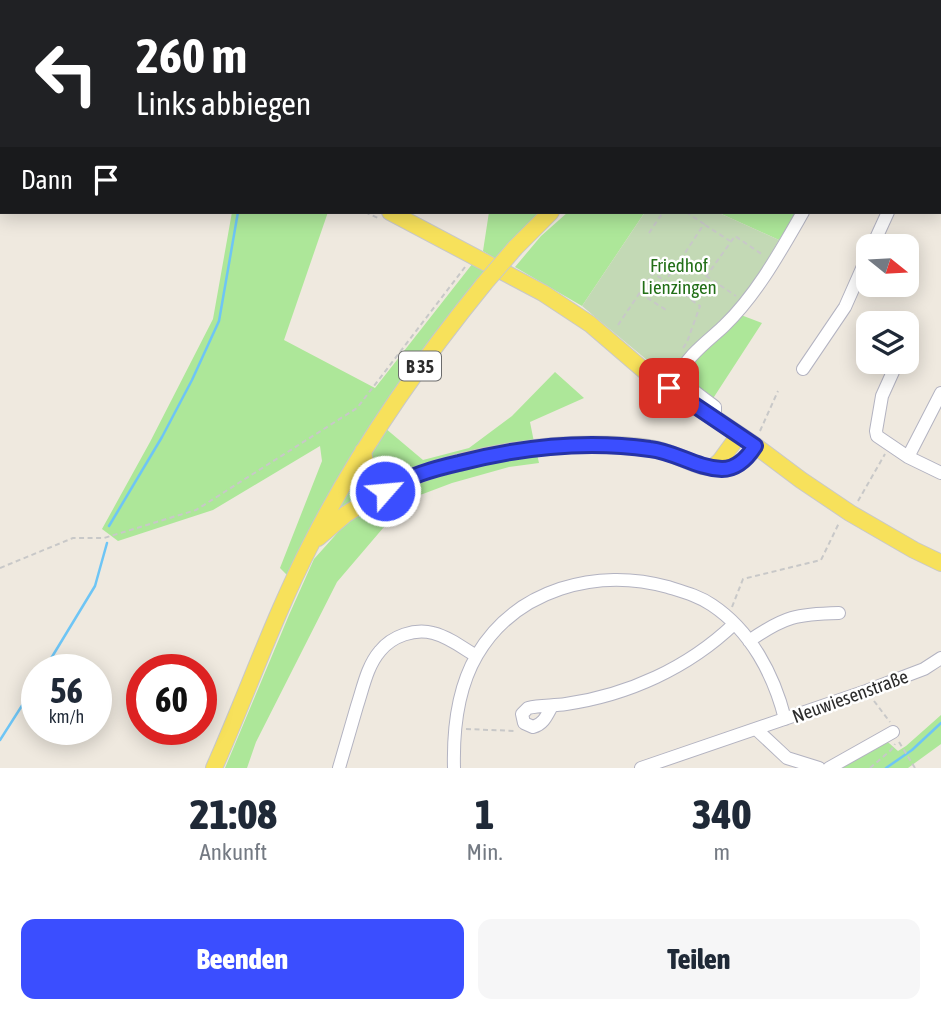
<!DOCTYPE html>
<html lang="de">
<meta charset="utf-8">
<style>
:root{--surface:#fff;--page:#f6f6f7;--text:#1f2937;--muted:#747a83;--accent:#3b4eff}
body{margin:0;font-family:"Asap Condensed",sans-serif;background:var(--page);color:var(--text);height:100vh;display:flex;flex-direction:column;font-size:26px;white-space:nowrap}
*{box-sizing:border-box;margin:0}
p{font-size:23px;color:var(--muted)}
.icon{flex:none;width:38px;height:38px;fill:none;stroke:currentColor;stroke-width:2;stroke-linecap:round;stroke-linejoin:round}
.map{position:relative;height:768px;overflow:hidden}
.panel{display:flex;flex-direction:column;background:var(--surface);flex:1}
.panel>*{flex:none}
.guide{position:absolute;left:0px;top:0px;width:942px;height:214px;box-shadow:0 4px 18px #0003;background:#202124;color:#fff;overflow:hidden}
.needle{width:46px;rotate:108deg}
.controls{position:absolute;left:856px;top:234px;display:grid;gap:14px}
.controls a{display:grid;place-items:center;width:63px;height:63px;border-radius:14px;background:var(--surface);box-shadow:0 4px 18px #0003;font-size:35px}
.speed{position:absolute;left:21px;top:654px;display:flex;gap:14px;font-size:35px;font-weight:700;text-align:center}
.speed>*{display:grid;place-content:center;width:91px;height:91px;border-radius:50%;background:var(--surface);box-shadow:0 4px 18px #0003;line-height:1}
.speed small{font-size:18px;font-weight:400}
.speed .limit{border:10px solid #d22;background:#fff;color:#111}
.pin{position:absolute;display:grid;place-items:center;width:60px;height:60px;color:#fff;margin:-30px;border-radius:14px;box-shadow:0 4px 10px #0006}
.me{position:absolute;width:77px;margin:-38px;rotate:63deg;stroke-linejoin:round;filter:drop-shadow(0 0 5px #0008)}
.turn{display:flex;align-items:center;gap:24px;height:147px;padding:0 21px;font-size:32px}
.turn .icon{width:91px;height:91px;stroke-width:2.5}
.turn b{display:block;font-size:49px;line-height:60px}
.then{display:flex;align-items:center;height:66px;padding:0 21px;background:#0003;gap:14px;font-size:26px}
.eta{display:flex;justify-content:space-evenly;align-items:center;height:119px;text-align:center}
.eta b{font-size:42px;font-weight:800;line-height:49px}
.action{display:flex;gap:14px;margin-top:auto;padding:14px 21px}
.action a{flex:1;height:80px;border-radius:14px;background:var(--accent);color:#fff;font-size:28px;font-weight:800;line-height:80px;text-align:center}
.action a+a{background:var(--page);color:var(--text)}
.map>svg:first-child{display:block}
.green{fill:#ade799}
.cemetery{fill:#c3d9b5}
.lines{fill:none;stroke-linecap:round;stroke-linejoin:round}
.stream{stroke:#6ec5f5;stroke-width:2.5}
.minor-casing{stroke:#b3b3c1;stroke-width:14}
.major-casing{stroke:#c8c8c8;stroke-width:18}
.path{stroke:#c8c8c8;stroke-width:2;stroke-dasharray:5 3.5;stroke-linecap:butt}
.minor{stroke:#fff;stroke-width:12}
.major{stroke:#f7e15b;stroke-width:16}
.major-bridge-casing{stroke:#c8c8c8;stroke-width:18;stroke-linecap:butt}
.major-bridge{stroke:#f7e15b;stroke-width:16}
.route-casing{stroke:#2633a6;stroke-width:18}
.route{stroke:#3b4eff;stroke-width:12}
.labels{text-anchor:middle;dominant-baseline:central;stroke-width:5;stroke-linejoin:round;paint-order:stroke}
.shield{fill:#fff;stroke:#6c6c6c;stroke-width:2}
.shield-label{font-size:18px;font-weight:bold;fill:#2d2d2d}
.park-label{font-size:19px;fill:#226f17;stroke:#fff}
.street-label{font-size:19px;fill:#2d2d2d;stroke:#fff}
</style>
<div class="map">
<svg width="941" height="768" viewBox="0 0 941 768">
<rect width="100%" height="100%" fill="#efe9df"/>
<path class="green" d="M0,0H345V2H2V98H0Z
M232,212H328L284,340L375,388L473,263L487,272L290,578L280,568L322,461L320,446L213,510L118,541L102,529L150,442L213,319Z
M489,212H545L496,259L483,251Z
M568,212H645L582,306L515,267L541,236Z
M717,212H791L796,214L779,240Z
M733,312L762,323L712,400L694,388L671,380L683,362Z
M555,372L584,398L530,422L534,442L388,476L376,472L371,461V453L385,428L423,460L469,448L512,416Z
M537,454L539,463L509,467L452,483L407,500L337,582L256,742L247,768H225L289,615L314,559L349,520L382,499L431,479L503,460Z
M359,473H361L371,487L340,509L338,508Z
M941,715V744L908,768H824L881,736L898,751L906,746Z"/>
<path class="cemetery" d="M645,212H717L779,240L751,288L733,312L675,369L671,380L582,306Z"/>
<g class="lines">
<path class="stream" d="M291,2L292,0
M109,526L162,437L192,380L219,321L238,212
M44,670L95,586L107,543
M0,740L37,682
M886,768L912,750L941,723"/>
<g class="minor-casing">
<path id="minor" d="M940,105L941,102
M940,149H941
M872,247L888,212
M896,365L882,396L876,431L877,436L908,457L941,473
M803,369L845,307L868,255
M713,418L715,412V407C706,399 682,386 682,374C681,360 714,336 724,326C757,294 780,252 803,212
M908,457L941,393
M749,641C785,616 797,614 839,613
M552,706C547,715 544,724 533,727L524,723L522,714L528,708C540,705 553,706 566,704C628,695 688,668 734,624
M756,729L787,758L819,768
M339,768C345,747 351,727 357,706C363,688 367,666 380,651C392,636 415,628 433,633C449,637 463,648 476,656
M454,768C453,729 457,689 477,655C516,589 597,567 668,587C684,592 699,596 712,605C751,631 774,675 785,719
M641,768L866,691L924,669L941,658
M829,768L893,732"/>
</g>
<g class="major-casing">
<path id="major" d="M829,2L832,0
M0,110H2
M390,212L543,293L590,324L647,373L753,444L801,480L850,513L914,550L941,563
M515,248L551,212
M363,451C365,464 367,477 381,481C393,486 406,478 417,475C461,459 508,450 554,446C587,444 622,443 655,449C680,454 701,472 727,468C740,466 749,456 756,446
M712,468L720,461L739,435
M318,538L346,514L400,481
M214,768C247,694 274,616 311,544C358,451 418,365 484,284"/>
</g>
<path class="path" d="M311,0L314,2
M236,2V0
M757,2L760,0
M920,2L921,0
M365,212L380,219
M686,212L704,224L681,259L736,296
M705,225L730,241
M649,233L663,212
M681,259L665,281L690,298
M640,293L666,310
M618,325L653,273L665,281
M683,348L687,342L700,306L690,299L735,236L763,255
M760,431L778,391
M858,501L885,454
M0,568L73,538H104L196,510L357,408L465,267
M732,607L743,579L821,560L839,523
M874,701L890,722
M466,729L516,731
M899,742L915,768
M870,768L891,750L895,744"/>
<use href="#minor" class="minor"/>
<use href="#major" class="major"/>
<g class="major-bridge-casing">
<path id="major-bridge" d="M484,284L515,248"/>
</g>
<use href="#major-bridge" class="major-bridge"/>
</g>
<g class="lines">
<g class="route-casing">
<path id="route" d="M385,491C408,476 433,469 459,463C521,447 587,440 650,449C676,452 696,468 722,469C737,469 748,457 755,446L669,388"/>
</g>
<use href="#route" class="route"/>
</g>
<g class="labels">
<rect class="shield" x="399" y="351.5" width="42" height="29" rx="5"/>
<g class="shield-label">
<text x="420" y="366">B 35</text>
</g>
<g class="park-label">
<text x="679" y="265">Friedhof<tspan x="679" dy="22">Lienzingen</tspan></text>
</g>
<g class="street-label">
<text transform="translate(850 696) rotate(-20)">Neuwiesenstraße</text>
</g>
</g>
</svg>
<div class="controls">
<a><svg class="needle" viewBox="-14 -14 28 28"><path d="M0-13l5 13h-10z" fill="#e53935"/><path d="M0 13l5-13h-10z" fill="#747a83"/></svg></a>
<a><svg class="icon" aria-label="layers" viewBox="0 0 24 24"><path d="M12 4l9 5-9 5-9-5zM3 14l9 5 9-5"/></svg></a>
</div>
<div class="speed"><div>56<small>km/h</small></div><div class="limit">60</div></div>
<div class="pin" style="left:669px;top:388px;background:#d93025"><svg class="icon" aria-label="arrive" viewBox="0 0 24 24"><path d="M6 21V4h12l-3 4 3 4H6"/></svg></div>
<svg class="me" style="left:385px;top:491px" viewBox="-20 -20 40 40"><circle r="17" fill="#3b4eff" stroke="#fff" stroke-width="3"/><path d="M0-11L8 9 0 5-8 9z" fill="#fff"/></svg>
<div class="guide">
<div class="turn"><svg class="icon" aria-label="left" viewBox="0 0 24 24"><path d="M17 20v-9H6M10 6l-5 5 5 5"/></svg><div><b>260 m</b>Links abbiegen</div></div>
<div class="then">Dann<svg class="icon" aria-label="arrive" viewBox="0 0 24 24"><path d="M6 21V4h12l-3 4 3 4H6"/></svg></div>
</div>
</div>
<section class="panel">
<div class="eta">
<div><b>21:08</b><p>Ankunft</p></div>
<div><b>1</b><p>Min.</p></div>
<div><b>340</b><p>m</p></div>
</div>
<div class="action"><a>Beenden</a><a>Teilen</a></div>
</section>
